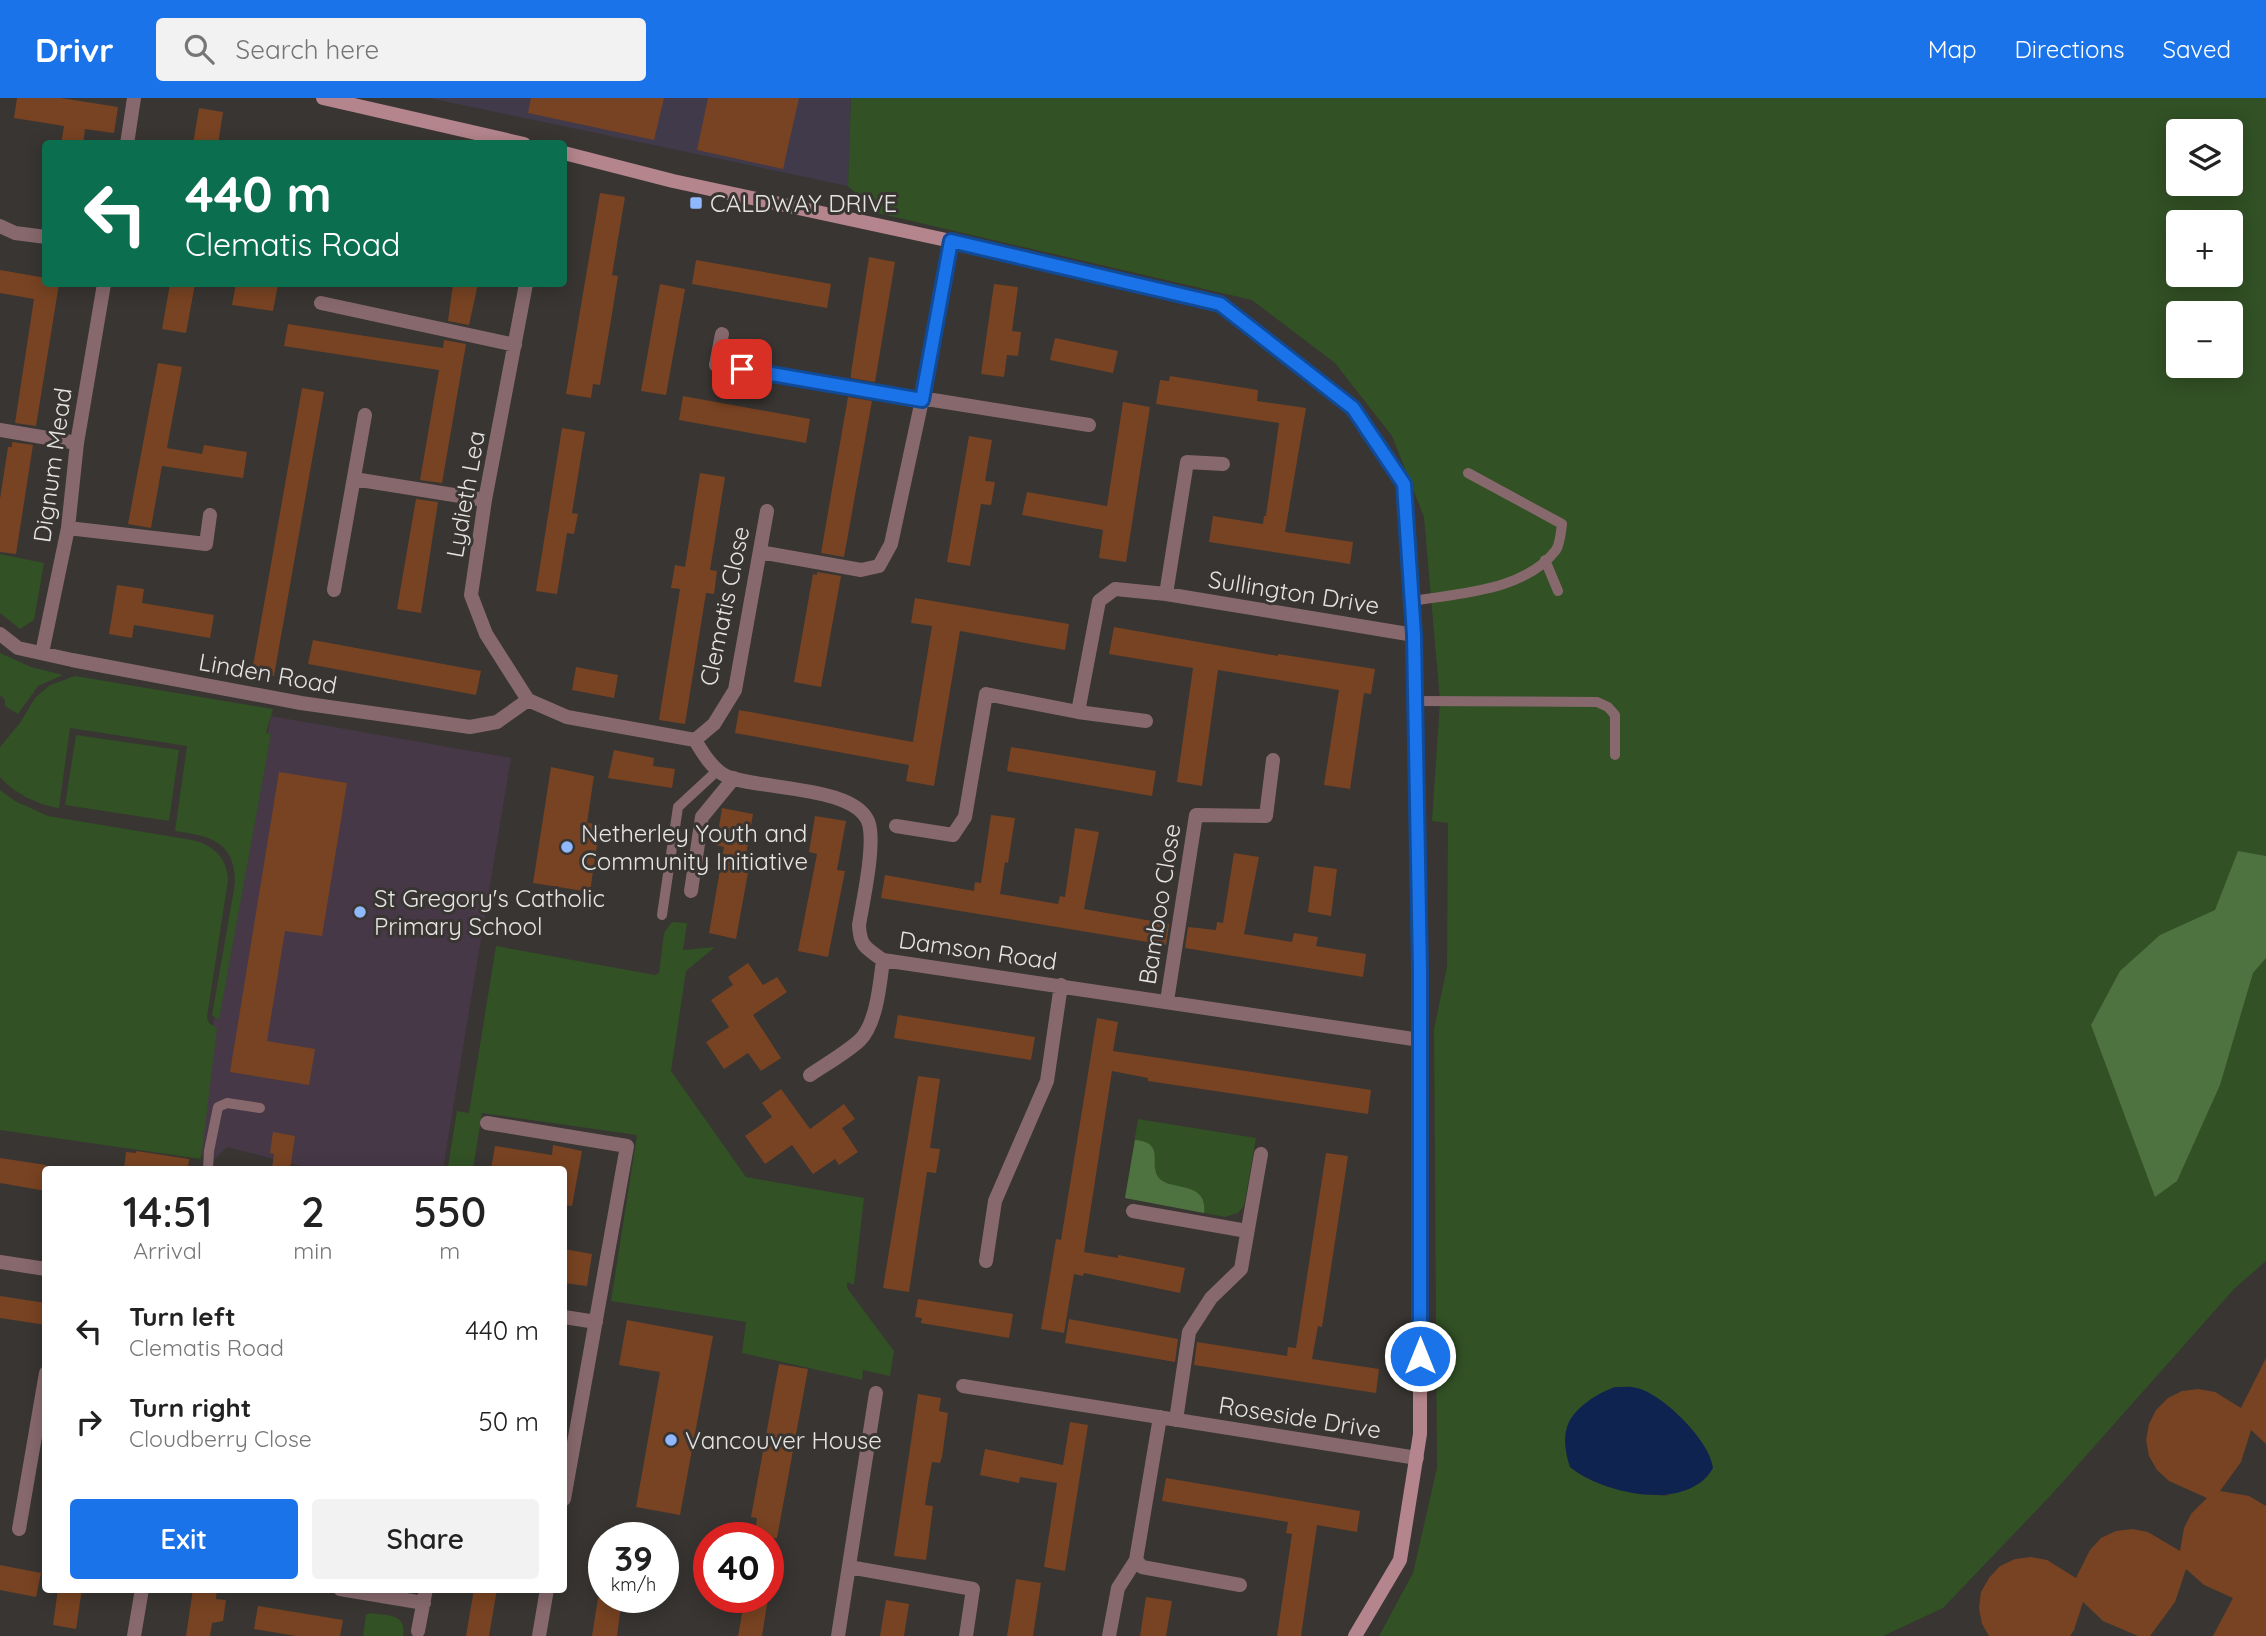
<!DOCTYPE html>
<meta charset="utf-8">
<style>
:root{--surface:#fff;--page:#f2f2f2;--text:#222;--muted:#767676;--accent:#1a73e8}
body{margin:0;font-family:Quicksand,sans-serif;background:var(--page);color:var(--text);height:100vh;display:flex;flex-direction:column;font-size:26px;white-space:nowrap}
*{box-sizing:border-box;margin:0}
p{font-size:23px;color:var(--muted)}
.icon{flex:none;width:38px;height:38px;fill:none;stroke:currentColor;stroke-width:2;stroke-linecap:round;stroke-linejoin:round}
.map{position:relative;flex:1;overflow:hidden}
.details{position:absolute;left:42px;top:1068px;width:525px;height:427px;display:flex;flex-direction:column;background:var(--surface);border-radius:7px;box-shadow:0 4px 18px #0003}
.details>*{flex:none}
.top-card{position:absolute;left:42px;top:42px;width:525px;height:147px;border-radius:7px;box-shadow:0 4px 18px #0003;background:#0b6e4f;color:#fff;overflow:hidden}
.controls{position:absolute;left:2166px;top:21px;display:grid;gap:14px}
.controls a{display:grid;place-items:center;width:77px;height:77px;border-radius:7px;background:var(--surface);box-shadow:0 4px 18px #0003;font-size:35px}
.speed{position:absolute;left:588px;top:1424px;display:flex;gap:14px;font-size:35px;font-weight:700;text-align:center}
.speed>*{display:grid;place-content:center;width:91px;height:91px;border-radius:50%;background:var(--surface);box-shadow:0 4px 18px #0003;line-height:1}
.speed small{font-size:18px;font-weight:400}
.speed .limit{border:10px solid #d22;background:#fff;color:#111}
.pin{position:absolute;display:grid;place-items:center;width:60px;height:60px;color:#fff;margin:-30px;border-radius:14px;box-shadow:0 4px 10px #0006}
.me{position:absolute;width:77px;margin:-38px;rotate:0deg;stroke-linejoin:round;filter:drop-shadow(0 0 5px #0008)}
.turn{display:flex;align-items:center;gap:24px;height:147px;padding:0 28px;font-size:32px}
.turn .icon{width:91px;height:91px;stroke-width:2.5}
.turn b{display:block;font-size:49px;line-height:60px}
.eta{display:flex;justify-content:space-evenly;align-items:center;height:119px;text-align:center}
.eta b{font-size:42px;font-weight:600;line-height:49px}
.cta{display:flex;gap:14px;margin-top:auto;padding:14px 28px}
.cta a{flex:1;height:80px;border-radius:7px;background:var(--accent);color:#fff;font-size:28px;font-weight:600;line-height:80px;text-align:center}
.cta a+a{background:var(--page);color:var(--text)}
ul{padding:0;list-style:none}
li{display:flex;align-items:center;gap:21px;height:91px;padding:0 28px}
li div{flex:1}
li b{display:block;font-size:26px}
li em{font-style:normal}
header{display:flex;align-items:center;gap:42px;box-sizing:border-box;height:98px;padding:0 35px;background:var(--accent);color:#fff}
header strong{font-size:33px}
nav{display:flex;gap:38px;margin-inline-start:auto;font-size:24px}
.search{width:490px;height:63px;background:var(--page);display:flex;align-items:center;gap:18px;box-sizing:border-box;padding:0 24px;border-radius:7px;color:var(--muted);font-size:26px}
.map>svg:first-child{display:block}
.industrial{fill:#403a4b}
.education{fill:#463846}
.green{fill:#325125;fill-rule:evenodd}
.forest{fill:#4e7240}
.water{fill:#0f2350}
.building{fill:#784322}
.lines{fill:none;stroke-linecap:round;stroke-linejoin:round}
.lane{stroke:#87696d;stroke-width:10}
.street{stroke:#87696d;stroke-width:14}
.secondary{stroke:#b4858c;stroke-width:14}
.route-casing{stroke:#114b97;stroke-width:18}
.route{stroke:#1a73e8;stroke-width:12}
.poi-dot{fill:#90b8fd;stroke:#383532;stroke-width:2.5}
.labels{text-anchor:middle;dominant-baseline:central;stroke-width:6;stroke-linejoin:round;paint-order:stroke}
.poi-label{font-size:24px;fill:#e5e4e2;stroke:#383532;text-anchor:start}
.street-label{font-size:24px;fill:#e5e4e2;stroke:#383532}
</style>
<header>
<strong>Drivr</strong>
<div class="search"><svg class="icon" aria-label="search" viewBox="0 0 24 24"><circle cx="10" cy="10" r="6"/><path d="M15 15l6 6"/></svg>Search here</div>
<nav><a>Map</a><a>Directions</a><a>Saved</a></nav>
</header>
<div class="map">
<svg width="2266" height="1538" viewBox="0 0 2266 1538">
<rect width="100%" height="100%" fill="#383532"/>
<path class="industrial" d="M429,0H851L848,88Z"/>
<path class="education" d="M271,618L511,660L443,1071H312L227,1049L208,1068L198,1049L205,969Z"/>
<path class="green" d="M851,0H2266V1163L2234,1191L2052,1396L1943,1510L1883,1538H1379L1413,1475L1437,1370L1434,931L1447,869L1448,725L1432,723L1440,603L1424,419L1392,338L1335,265L1252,202L877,115L848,88ZM2179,33H2231V86H2179ZM2179,124H2231V177H2179ZM2179,215H2231V268H2179ZM1615,1289L1636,1290L1668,1398C1634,1395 1597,1391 1570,1369C1555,1323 1581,1312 1615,1289Z
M0,456L44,465L34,522L20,531L0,515Z
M0,555L31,569L63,577L38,588L18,616L5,608V602L0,597Z
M75,578L273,611L266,635L271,636L219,922L212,917L235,785C235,743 210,738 175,733L187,648L70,630L59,710C38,707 14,695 0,679V649L20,625L35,600L50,587Z
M76,637L179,652L169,723L65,707Z
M0,692L15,703L48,718L192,742C213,747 227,759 228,782L207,919L209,925L217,930L201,1061L0,1032Z
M672,824L687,825L683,852L715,849L686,873L671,973L746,1079L864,1100L854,1187L847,1184V1190L894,1253L890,1278L863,1272L862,1282L742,1255L746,1224L611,1203L637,1037L482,1015L473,1071L448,1068L457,1013L469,1015L496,848L655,877L659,875L664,835Z
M1138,1021L1256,1040L1244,1108L1238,1115L1225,1119L1125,1100Z
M370,1515C388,1518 407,1515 403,1538H363L366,1517Z"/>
<path class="forest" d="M2238,753L2266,758V860L2253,875L2220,987L2177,1083L2155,1099L2091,927L2120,873L2160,837L2215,812Z
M1135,1042C1168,1045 1146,1068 1161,1082C1174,1092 1208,1084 1204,1115L1125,1100Z"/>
<path class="water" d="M1615,1289C1622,1289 1630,1288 1637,1290C1663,1296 1711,1344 1713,1370C1688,1415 1603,1396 1570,1369C1566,1357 1563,1341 1567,1329C1573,1310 1598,1295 1615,1289Z"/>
<path class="building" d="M17,0H61L118,9L114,35L85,31L83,46H61L64,28L14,20Z
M531,0H664L654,42L528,15Z
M708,0H799L783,71L697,52Z
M199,10L223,14L218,46H193Z
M600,95L625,99L612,177L618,178L612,216L600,287L593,286L591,300L566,296Z
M869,159L895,164L875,284L851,280V275Z
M696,162L831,186L827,210L692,186Z
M0,172L46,180V186H59L36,328L15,325L34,201L0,195Z
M170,186H195L186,235L162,231Z
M236,186H278L273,213L232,207Z
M453,186H478L469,227L448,223Z
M660,186L685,191L666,297L641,293Z
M994,186L1018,189L1012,233L1021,234L1018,258L1007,257L1004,279L981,276Z
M288,226L443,250L444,242L466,246L442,385L420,382L439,272L284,248Z
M1055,240L1118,253L1113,275L1050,262Z
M158,265L182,269L167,350L202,356L204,347L247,354L243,380L162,368L151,430L128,426Z
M1170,278L1258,292L1257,303L1306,310L1285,434L1353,444L1350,466L1209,444L1213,418L1263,426L1264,418H1266L1279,325L1156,306L1160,282L1169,283Z
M302,290L324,294L274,578L252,574Z
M683,298L810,321L806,345L679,322Z
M848,299L872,303L844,459L821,455Z
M1123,304L1150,309L1126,464L1099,460L1103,432L1022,417L1027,394L1107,408Z
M562,330L585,334L572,415L578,416L574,436L567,435L557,496L536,493Z
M969,338L992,342L985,383L995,384L991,407L981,406L970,468L947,464Z
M12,344L33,347L16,456L0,454V401L8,349H12Z
M700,375L725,379L710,472L717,473L714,496L706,495L685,626L659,622L680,491L671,490L675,467L685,469Z
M416,401L438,404L421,515L397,511Z
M817,474L841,478L821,589L794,584L813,476L817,477Z
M117,487L144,491L142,505L214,517L210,540L134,527L132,540L109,536Z
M915,500L1069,526L1065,552L960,533L934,688L906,683L909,667L735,635L739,612L913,644L932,528L911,525Z
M1114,529L1278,558V556L1375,571L1371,596L1364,595L1350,691L1324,687L1339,592L1218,572L1202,688L1177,684L1193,570L1109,556Z
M313,542L481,573L476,597L308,566Z
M576,569L618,577L614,600L572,592Z
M1011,649L1156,673L1152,698L1007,673Z
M614,652L654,660L653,668L675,671L672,690L608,680Z
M551,669L594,678L587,725L600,726L590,794L533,785Z
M279,674L347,685L322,838L285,833L267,943L315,951L309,987L230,974Z
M722,710L753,716L744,768L749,769L736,841L709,835L724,749L716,747Z
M991,717L1015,720L1008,765L1005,764L1000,796L1058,806L1060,798L1065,799L1075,730L1099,734L1084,811L1169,826L1166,847L881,800L885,777L974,793L975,784L981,785Z
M815,718L846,723L837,772L845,773L828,859L798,853L817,756L809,754Z
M1234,755L1259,759L1244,836L1292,844L1294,835L1318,839L1316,848L1366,856L1363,879L1185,850L1188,829L1216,832L1217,824L1223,825Z
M1314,768L1337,771L1331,818L1308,814Z
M748,865L763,887L777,879L787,894L753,917L781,960L761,973L748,955L724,971L706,944L729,929L711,902L733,887L728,879Z
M898,917L1035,939L1031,962L894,940Z
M1097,920L1118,924L1113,953L1371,992L1368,1016L1148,983V980L1112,973L1084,1154L1118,1160V1157L1185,1170L1180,1195L1084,1175L1083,1178L1074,1176L1064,1235L1041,1231L1056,1141L1061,1142Z
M918,978L940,981L930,1050L940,1051L936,1075L927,1074L909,1194L883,1190Z
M781,991L810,1031L844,1006L855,1021L842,1030L858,1054L839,1067L835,1061L813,1076L792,1047L765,1066L745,1038L772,1019L762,1005Z
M273,1034L295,1038L290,1071H272L274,1056L270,1055Z
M553,1047L582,1053L572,1108L564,1107V1071H491L495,1048L552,1057Z
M136,1053L189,1061L188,1071H124L126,1054L136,1055Z
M1326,1055L1348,1058L1322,1229L1318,1228L1312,1261L1379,1271L1376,1295L1194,1267L1197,1244L1287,1258L1288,1249L1296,1250Z
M0,1060L46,1067V1093L0,1085Z
M564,1151L592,1156L587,1188L564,1185Z
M0,1198L46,1205V1227L0,1220Z
M918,1201L1013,1216L1009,1240L921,1225L922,1220L915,1219Z
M1069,1221L1178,1241L1175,1264L1065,1245Z
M627,1222L713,1238L680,1417L636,1409L660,1274L619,1267Z
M2266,1260V1346L2251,1332L2241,1364L2220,1393L2249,1398L2266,1408V1538H2213L2233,1500L2204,1487L2186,1471L2175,1504L2150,1538H2138L2103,1523L2083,1504L2074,1532L2070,1538H1989L1982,1526L1979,1510L1981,1494L1989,1480L2000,1468L2015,1461L2031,1459L2047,1462L2076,1480L2090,1452L2101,1440L2116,1433L2132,1431L2148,1434L2180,1453L2184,1430L2191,1416L2207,1400L2169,1383L2157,1372L2149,1358L2146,1342L2149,1326L2156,1312L2168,1300L2182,1293L2198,1291L2215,1294L2241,1310Z
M779,1266L808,1271L777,1440H754L757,1420L751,1419Z
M918,1296L941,1300L939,1313L948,1315L942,1359L940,1365L932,1364L928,1386L925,1407L933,1408L926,1462L894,1458Z
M1070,1324L1088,1327L1065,1473L1044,1469L1057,1385L1020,1379L1019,1385L980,1377L985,1351L1063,1367Z
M1166,1380L1360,1413L1357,1434L1317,1427L1301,1538H1277L1292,1436L1286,1435L1288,1424L1162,1403Z
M0,1467L41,1475L36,1499L0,1492Z
M1016,1481L1041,1485L1033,1538H1007Z
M58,1491H82L76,1531L53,1527Z
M193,1491H217L216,1501L226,1502L223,1523L212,1525L210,1538H186Z
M474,1491H497L489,1538H466Z
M1146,1499L1172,1503L1166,1538H1140Z
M598,1500H622L617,1538H592Z
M745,1500H768L762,1538H738Z
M886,1502L909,1506L904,1538H880Z
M258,1508L343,1522L340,1538H296L254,1531Z"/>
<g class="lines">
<path class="lane" d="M1545,462L1558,493
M1413,503C1460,495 1525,493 1556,452C1560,446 1561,434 1562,426L1468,375
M1415,603L1597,604L1608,609L1615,617V657
M662,817L678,709L718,672
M208,1071L209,1053L218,1009L227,1005L260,1010"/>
<path class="street" d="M127,46L134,0
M0,128L15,135L46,139
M526,186L485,402L471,497L486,536L528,602
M321,205L515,247
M722,236L716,267L922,302H933L1089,327
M0,332L77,345
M354,381L485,402
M68,430L206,446L210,417
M760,454L861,472L879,468L891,446L922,302L951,143
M334,492L365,317
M1166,496L1187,364L1223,366
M0,536L18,550L72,562L301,605L470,629L497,624L528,602
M42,555L68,430L77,345L104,186
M528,602L567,619L695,642C702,654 712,671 726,678C757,692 858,687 869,726C875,749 863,803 859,827C860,849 866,850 883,862L1420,942
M1078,614L1146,623
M695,642L714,626L735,592L767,413
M896,728L953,737L965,719L986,596L1078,614L1099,503L1115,491L1166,496L1414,537
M691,793L702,719L734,680
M1167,903L1196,717L1266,718L1273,662
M810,977C826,966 846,955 860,942C877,925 880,884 883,862
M487,1025L627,1048L564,1401
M1133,1113L1247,1133
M986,1163L995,1103L1047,983L1061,887
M0,1164L46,1171
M564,1219L596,1224
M963,1288L1417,1360
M1176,1322L1189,1234L1211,1200L1241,1171L1261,1056
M19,1431L46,1275
M1136,1462L1142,1469L1240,1487
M849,1469L973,1491L966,1538
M340,1491L424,1505
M418,1533L426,1491
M134,1538L142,1491
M539,1538L547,1491
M838,1538L876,1295
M1109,1538L1118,1490L1136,1462L1160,1319"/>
<path class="secondary" d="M323,0L524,46
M564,55L673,83L951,143L1220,206L1353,310L1404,386L1414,537L1420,873V1336L1400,1462L1355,1538"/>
</g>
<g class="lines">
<g class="route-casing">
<path id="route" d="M742,271L922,302L951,143L1220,206L1353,310L1404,386L1414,537L1420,873V1258"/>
</g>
<use href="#route" class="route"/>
</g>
<g class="poi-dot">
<rect x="689" y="98" width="14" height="14" rx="3.5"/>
<circle cx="567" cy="749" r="7"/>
<circle cx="360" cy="814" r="7"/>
<circle cx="671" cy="1342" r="7"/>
</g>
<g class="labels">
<g class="poi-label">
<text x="710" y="105">CALDWAY DRIVE</text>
<text x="581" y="735">Netherley Youth and<tspan x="581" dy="28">Community Initiative</tspan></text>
<text x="374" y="800">St Gregory's Catholic<tspan x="374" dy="28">Primary School</tspan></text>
<text x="685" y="1342">Vancouver House</text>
</g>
<g class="street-label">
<text transform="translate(52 367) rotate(-82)">Dignum Mead</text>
<text transform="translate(465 396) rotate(-80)">Lydieth Lea</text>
<text transform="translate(1294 494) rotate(9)">Sullington Drive</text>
<text transform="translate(724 508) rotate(-78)">Clematis Close</text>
<text transform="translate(268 575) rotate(10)">Linden Road</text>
<text transform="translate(1159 806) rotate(-81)">Bamboo Close</text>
<text transform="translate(978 852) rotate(8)">Damson Road</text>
<text transform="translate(1300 1319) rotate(9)">Roseside Drive</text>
</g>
</g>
</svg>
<div class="controls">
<a><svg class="icon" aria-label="layers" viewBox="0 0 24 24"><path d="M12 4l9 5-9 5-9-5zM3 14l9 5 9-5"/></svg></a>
<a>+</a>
<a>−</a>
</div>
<div class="speed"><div>39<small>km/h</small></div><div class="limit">40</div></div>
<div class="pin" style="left:742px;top:271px;background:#d93025"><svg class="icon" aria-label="arrive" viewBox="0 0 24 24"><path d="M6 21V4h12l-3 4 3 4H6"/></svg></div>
<svg class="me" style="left:1420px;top:1258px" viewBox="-20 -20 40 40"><circle r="17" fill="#1a73e8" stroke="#fff" stroke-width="3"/><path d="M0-11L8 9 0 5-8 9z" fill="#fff"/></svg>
<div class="top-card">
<div class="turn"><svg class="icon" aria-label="left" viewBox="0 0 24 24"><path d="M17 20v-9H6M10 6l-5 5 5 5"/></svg><div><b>440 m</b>Clematis Road</div></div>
</div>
<section class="details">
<div class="eta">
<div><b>14:51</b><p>Arrival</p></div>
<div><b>2</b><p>min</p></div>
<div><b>550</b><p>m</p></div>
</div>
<ul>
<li><svg class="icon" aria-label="left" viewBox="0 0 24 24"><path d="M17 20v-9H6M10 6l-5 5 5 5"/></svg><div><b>Turn left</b><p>Clematis Road</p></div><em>440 m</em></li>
<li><svg class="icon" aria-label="right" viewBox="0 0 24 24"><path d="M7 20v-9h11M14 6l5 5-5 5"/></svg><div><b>Turn right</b><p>Cloudberry Close</p></div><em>50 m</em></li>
</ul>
<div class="cta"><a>Exit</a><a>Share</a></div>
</section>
</div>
